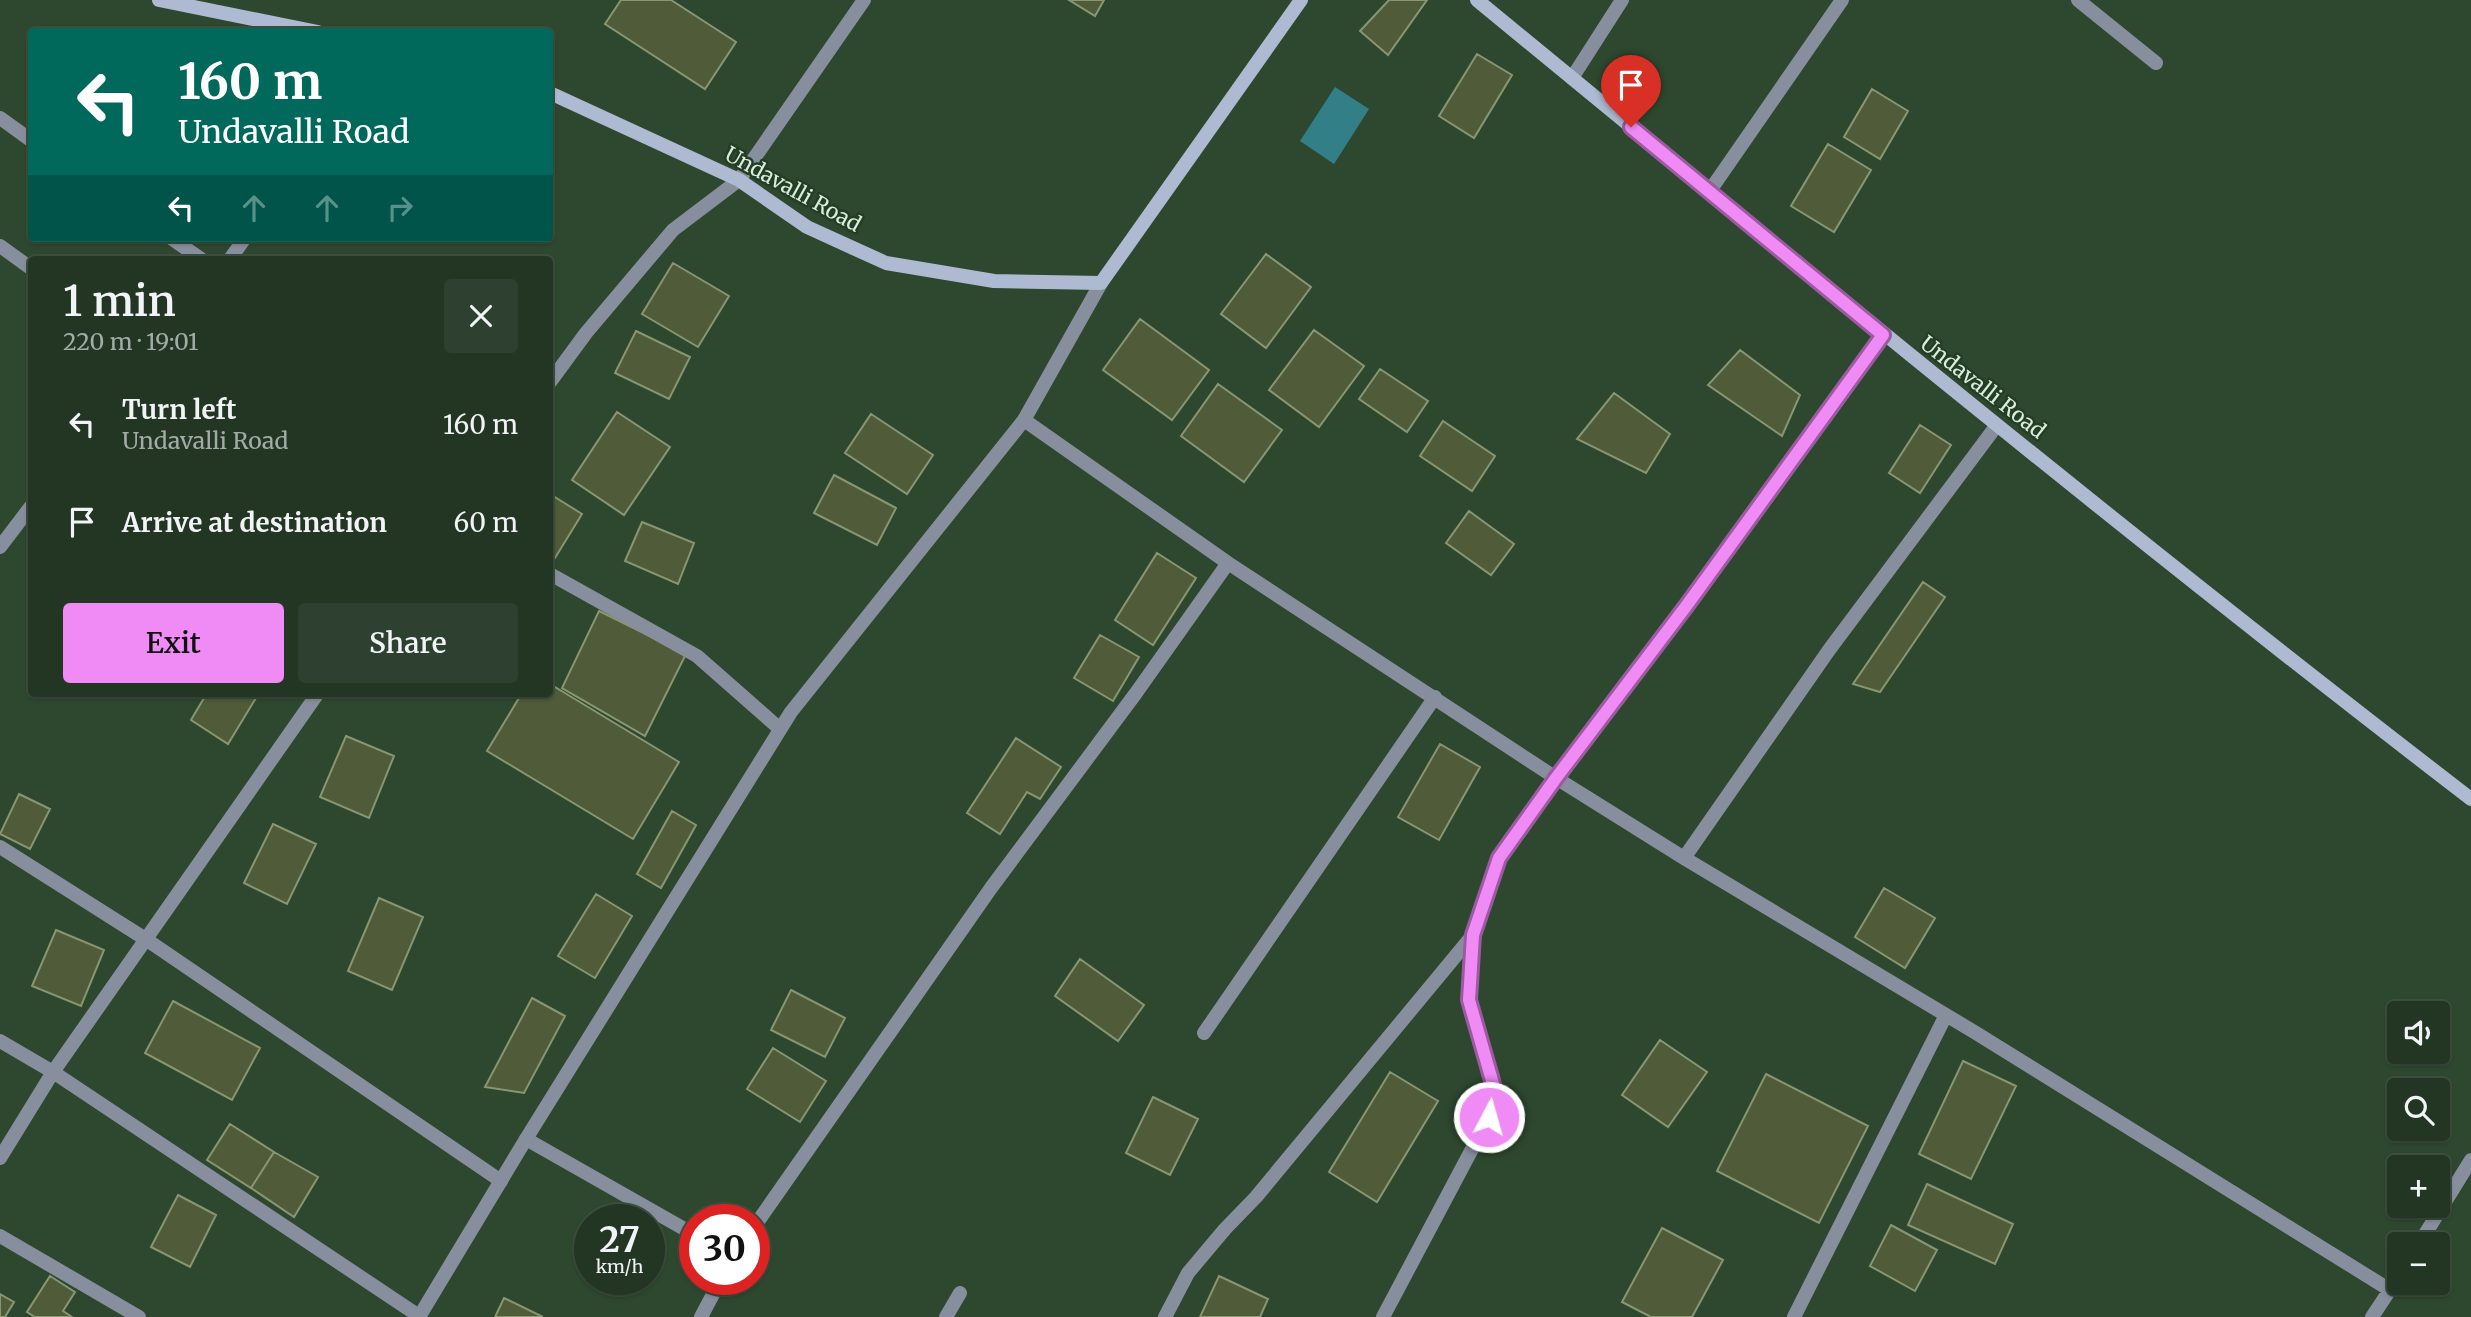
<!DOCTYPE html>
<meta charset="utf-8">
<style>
:root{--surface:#223623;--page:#2e4130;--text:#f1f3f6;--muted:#a2aba6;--line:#3f5041;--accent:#f08bf6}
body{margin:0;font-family:Merriweather,serif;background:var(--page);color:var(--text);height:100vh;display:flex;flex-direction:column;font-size:26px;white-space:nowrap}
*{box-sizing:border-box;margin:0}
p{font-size:23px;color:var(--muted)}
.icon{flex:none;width:38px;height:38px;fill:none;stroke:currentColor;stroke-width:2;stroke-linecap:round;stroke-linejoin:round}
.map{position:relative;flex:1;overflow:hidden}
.side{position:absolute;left:28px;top:256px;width:525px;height:441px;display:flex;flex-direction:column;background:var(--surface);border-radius:7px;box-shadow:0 2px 5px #0004,0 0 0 2px var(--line)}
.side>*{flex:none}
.top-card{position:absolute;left:28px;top:28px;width:525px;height:214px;border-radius:7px;box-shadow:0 2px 5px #0004,0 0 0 2px var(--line);background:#00695c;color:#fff;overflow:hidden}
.fabs{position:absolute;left:2387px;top:1001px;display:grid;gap:14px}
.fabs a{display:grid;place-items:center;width:63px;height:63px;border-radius:7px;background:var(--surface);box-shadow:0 2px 5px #0004,0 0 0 2px var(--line);font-size:35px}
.speed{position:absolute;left:574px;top:1204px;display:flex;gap:14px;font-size:35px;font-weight:700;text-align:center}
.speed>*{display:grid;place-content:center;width:91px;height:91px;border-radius:50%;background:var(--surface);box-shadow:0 2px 5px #0004,0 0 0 2px var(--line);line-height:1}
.speed small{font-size:18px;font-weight:400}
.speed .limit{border:10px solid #d22;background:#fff;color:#111}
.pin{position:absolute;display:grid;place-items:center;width:60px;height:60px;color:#fff;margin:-72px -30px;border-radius:50% 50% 50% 0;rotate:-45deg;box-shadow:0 0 7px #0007}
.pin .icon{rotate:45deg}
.me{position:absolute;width:77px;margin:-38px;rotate:6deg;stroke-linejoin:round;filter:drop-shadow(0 0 5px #0008)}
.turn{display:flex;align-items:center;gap:24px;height:147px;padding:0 35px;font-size:32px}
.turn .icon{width:91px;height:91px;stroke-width:2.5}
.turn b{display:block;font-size:49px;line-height:60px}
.lanes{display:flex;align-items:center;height:66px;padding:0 35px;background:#0003;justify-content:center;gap:35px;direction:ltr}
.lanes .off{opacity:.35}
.round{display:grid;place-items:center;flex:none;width:74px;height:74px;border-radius:7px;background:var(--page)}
.headline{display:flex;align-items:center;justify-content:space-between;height:119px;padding:0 35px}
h1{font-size:42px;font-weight:600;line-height:52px}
.action{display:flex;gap:14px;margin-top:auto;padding:14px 35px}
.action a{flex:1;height:80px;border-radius:7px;background:var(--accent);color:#111;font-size:28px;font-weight:600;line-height:80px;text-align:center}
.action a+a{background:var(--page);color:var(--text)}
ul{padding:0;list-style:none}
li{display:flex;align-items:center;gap:21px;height:98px;padding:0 35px}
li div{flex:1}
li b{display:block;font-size:26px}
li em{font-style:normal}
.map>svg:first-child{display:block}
.water{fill:#337f87}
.building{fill:#4f5b39;stroke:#889671;stroke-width:2}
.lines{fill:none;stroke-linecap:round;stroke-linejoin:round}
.minor{stroke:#878e9d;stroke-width:14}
.tertiary{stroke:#878e9d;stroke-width:14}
.secondary{stroke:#aeb9d2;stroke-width:14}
.route-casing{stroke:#9c5aa0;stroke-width:18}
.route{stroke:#f08bf6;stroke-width:12}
.labels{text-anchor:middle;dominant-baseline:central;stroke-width:5;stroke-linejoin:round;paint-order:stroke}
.street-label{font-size:21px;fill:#dcecdc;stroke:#233e24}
</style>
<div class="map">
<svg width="2471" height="1317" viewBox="0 0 2471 1317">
<rect width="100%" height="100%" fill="#2e482f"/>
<path class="water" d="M1335,87L1369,109L1334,164L1300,141Z"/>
<path class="building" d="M621,0H671L736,42L705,89L605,24Z
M1069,0H1104L1095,16Z
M1389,0H1427L1388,55L1360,31Z
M1477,54L1512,75L1474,138L1439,116Z
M1872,89L1908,111L1880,159L1844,137Z
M1828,144L1871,170L1834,232L1791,206Z
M1266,254L1311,287L1266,348L1221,314Z
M673,263L729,296L698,347L642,314Z
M1140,319L1209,370L1172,420L1103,370Z
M1314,330L1364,366L1319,427L1269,390Z
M636,331L690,357L669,399L615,373Z
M1740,350L1800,395L1782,436L1708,385Z
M1380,369L1428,401L1407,432L1359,399Z
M1218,384L1282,430L1244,482L1181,436Z
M1614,393L1670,434L1646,473L1577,439Z
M617,412L670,447L624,515L572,480Z
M871,414L933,455L907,494L845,453Z
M1443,421L1495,456L1472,491L1420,456Z
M1920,425L1951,445L1920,493L1889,473Z
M834,475L896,508L877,545L814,513Z
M550,494L582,514L555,558L550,555Z
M1469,511L1514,544L1491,575L1446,543Z
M642,522L694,543L678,584L625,561Z
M1157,553L1196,578L1153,645L1115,620Z
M1923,582L1945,597L1880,692L1853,684Z
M599,611L686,654L645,736L562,688Z
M1100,635L1139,657L1113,701L1074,678Z
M550,684L679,762L633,839L487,751L522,693H550Z
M207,693H259L228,744L191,720Z
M346,736L394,756L369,818L320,797Z
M1016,738L1061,767L1040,799L1027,792L1000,834L967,813Z
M1440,744L1480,767L1439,840L1398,817Z
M19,794L50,809L30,849L0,834Z
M672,811L696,825L661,888L637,874Z
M273,824L316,844L287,904L244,883Z
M1884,888L1935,918L1905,968L1855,937Z
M596,894L632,916L595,978L558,956Z
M379,898L423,917L392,990L348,971Z
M56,930L104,950L81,1006L32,986Z
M1080,959L1144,1005L1118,1041L1055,996Z
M791,990L845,1018L825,1057L771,1030Z
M532,998L565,1016L524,1093L485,1087Z
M173,1001L260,1048L232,1100L145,1053Z
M1660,1040L1707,1072L1668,1127L1622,1095Z
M773,1048L826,1081L800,1122L747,1089Z
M1963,1061L2016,1086L1971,1179L1919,1154Z
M1390,1072L1438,1101L1377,1202L1329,1172Z
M1766,1074L1868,1126L1819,1223L1717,1171Z
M1153,1097L1198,1119L1170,1175L1126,1153Z
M230,1124L274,1152L251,1188L207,1160Z
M274,1152L318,1177L294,1217L251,1188Z
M1927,1184L2013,1224L1995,1264L1908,1225Z
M178,1195L216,1215L190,1267L151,1247Z
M1891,1225L1937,1250L1915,1291L1870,1266Z
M1662,1228L1723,1260L1692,1317H1651L1622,1302Z
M50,1276L75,1292L63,1311L72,1317H35L27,1312Z
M1219,1276L1268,1299L1260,1317H1200Z
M0,1294L14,1302L5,1317H0Z
M504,1298L543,1317H495Z"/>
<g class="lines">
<path class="minor" d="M2078,0L2156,63
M1572,78L1622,0
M0,118L32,141
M1709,192L1842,0
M171,238L201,259
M0,246L32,269
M230,259L245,238
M550,382L586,333L673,230L739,180L864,0
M1024,420L1228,563L1556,778L1684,858L1976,1033L2390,1290
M0,547L32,505
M550,574L697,656L780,729
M0,847L147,940L501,1181
M1684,858L1829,650L1997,425
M1204,1033L1435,697
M0,1041L53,1072L419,1316
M526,1139L695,1235
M0,1158L53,1072L318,693
M754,1227L991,888L1136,693L1228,563
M0,1236L139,1317
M2419,1244L2471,1160
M701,1317L721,1279
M946,1317L960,1293
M1165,1317L1188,1273L1225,1229L1256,1197L1473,935
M1383,1317L1489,1117L1493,1084L1469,1000L1473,935L1499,857L1556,778L1687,605L1883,335
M1794,1317L1946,1015
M2372,1317L2399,1276"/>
<path class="tertiary" d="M419,1317L526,1139L791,712L1024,420L1101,283"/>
<path class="secondary" d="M159,0L318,32
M1477,0C1805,270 2134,540 2471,799
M550,93L739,180L807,227L886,263L994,281L1101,283L1301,0"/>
</g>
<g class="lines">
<g class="route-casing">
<path id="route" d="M1489,1117L1493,1084L1469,1000L1473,935L1499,858L1556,778L1687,605L1883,335L1631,127"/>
</g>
<use href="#route" class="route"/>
</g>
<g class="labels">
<g class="street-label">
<text transform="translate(793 189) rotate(29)">Undavalli Road</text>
<text transform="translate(1983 387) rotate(38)">Undavalli Road</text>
</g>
</g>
</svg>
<div class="fabs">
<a><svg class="icon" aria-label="sound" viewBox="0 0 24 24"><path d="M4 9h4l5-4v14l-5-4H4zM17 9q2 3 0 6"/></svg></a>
<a><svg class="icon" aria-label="search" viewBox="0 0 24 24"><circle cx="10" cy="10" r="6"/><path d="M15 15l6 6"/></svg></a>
<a>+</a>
<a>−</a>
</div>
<div class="speed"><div>27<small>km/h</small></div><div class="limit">30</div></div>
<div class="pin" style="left:1631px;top:127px;background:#d93025"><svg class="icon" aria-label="arrive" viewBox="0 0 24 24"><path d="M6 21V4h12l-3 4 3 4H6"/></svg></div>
<svg class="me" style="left:1489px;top:1117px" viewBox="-20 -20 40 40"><circle r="17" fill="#f08bf6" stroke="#fff" stroke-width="3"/><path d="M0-11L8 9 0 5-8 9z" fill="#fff"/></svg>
<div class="top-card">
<div class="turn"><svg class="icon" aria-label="left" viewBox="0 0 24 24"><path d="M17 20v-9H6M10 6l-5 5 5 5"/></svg><div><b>160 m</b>Undavalli Road</div></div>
<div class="lanes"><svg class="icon" aria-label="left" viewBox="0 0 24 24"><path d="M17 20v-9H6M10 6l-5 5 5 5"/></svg><svg class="icon off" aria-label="ahead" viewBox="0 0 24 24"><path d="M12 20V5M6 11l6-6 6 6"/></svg><svg class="icon off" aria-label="ahead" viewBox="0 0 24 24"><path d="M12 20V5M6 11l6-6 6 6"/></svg><svg class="icon off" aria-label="right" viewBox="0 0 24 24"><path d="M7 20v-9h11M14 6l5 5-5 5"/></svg></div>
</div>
<section class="side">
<div class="headline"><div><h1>1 min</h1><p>220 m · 19:01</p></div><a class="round"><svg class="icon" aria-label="close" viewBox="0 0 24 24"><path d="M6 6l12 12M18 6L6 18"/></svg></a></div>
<ul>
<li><svg class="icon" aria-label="left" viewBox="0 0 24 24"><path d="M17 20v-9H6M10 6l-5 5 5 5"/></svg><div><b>Turn left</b><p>Undavalli Road</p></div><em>160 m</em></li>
<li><svg class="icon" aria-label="arrive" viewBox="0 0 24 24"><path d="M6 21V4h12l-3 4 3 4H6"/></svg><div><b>Arrive at destination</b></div><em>60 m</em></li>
</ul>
<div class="action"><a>Exit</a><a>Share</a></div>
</section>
</div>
